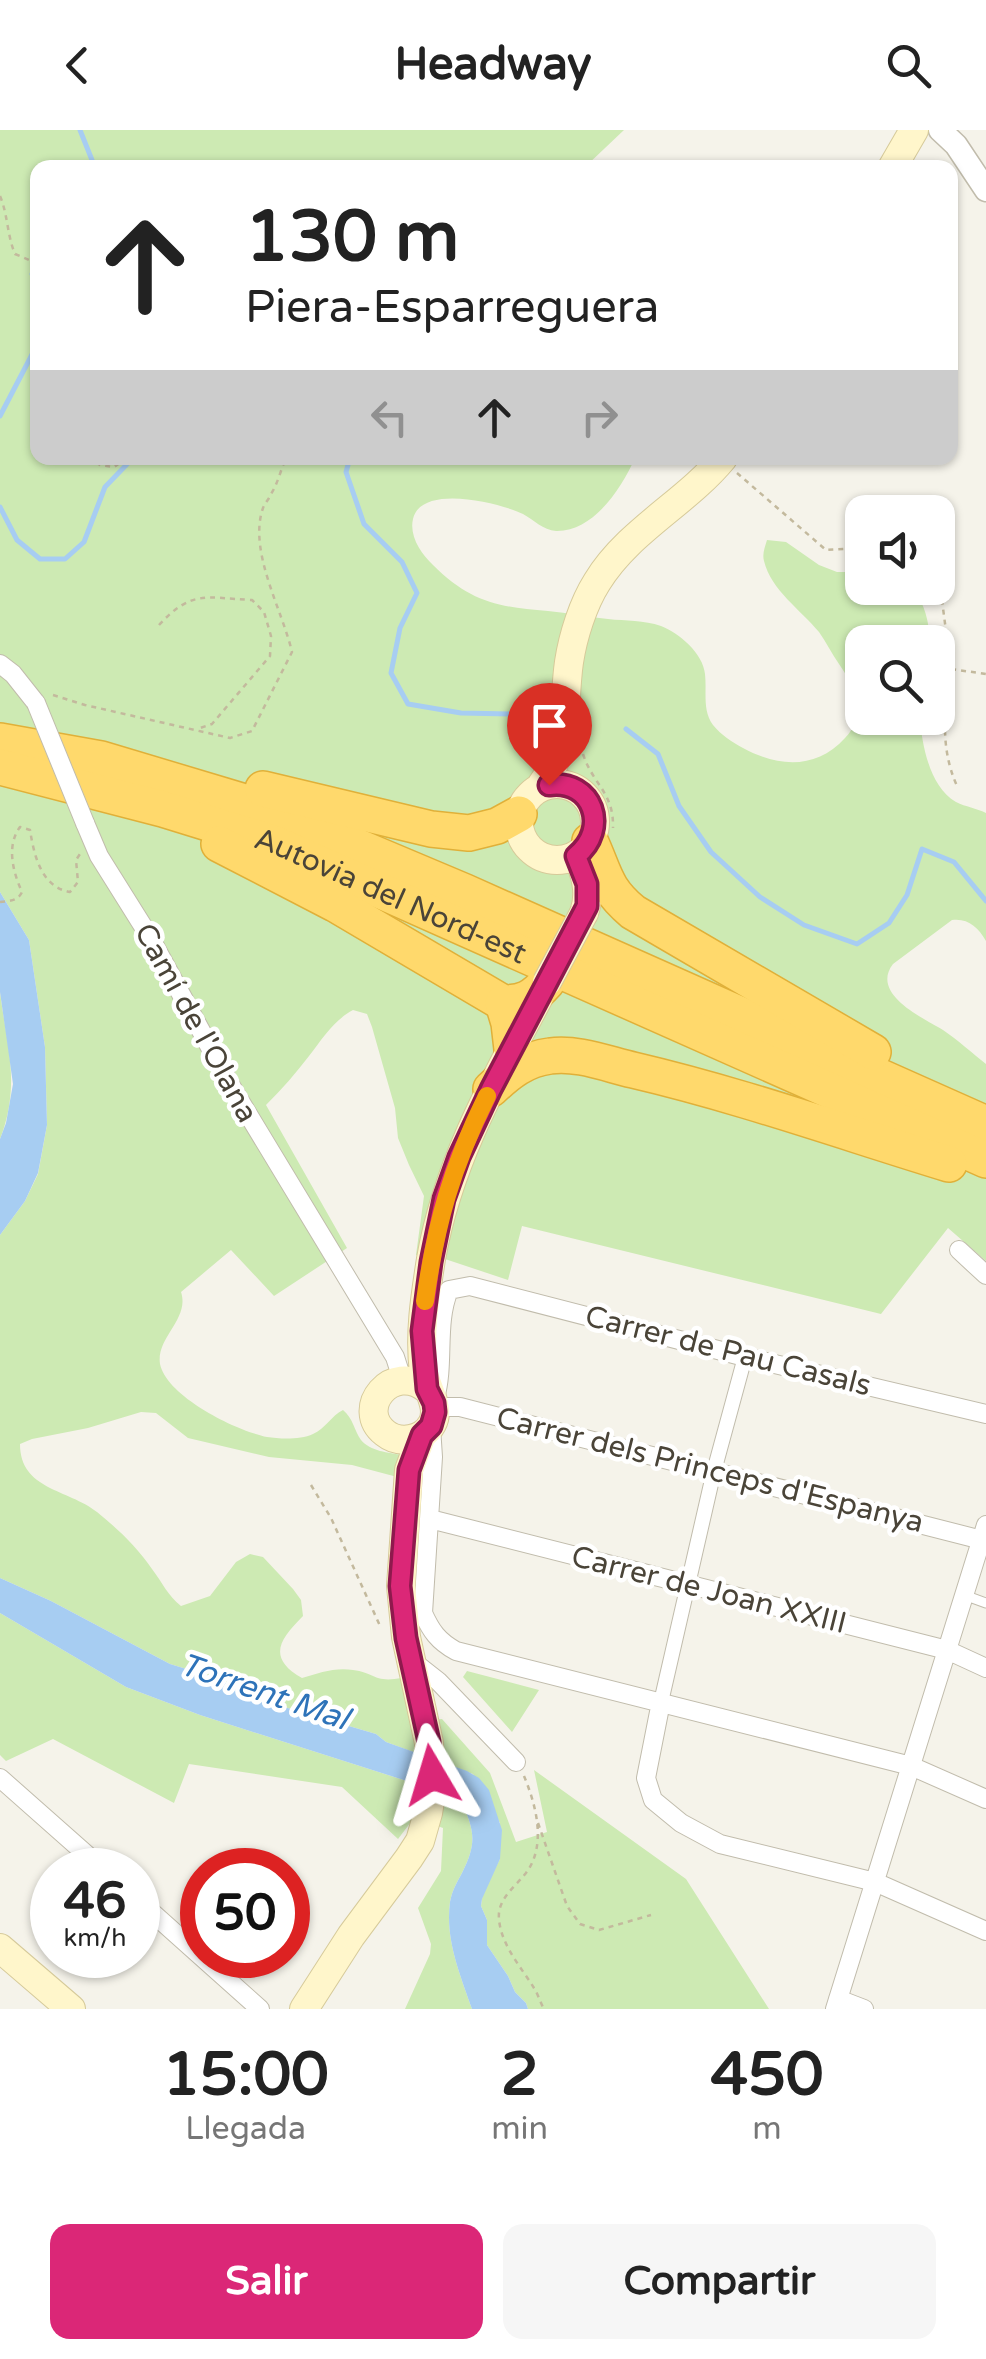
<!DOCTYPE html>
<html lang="es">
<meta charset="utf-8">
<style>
:root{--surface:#fff;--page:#f6f6f6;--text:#222;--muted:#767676;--accent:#db2777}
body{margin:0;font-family:"Varela Round",sans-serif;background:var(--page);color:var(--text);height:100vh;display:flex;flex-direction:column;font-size:38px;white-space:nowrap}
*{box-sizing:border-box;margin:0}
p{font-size:32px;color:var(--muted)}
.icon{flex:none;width:55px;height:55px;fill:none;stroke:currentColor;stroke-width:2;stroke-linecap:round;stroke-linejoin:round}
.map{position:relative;height:1879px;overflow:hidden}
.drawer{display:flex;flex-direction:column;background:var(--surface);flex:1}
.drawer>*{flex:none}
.hud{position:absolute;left:30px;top:30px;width:928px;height:305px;border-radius:20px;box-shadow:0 2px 8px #0004;background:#fff;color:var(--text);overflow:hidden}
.fabs{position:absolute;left:845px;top:365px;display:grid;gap:20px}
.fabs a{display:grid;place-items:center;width:110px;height:110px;border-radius:20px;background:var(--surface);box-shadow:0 2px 8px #0004;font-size:50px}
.speed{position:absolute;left:30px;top:1718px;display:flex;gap:20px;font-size:50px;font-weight:700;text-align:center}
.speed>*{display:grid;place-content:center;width:130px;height:130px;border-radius:50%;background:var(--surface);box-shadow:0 2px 8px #0004;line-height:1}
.speed small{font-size:25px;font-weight:400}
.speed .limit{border:15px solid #d22;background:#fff;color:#111}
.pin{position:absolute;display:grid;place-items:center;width:85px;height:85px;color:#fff;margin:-102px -42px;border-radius:50% 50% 50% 0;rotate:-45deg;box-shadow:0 0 10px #0007}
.pin .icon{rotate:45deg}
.me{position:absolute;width:110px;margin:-55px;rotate:353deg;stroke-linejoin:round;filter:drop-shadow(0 0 8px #0008)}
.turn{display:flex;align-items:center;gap:35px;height:210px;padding:0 50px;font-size:45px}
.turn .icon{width:130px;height:130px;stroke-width:2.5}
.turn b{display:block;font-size:70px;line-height:85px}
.lanes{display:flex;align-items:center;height:95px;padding:0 50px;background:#0003;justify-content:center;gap:50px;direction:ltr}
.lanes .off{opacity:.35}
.eta{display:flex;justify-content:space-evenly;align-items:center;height:170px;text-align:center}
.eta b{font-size:60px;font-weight:700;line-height:70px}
.action{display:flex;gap:20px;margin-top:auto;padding:20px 50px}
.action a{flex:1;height:115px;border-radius:20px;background:var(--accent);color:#fff;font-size:40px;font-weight:700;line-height:115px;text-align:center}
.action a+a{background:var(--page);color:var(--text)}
header{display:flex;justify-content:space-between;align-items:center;height:130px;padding:0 50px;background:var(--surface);font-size:45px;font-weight:700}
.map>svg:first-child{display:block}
.green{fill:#cdeab3}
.water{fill:#a7cdf2}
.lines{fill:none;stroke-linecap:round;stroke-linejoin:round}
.stream{stroke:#a7cdf2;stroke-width:5}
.service-casing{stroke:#c1bcac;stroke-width:11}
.pedestrian-casing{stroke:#c1bcac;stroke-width:16}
.minor-casing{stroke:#c1bcac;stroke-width:20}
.tertiary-casing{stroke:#c1bcac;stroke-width:25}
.secondary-casing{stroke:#d6ca9a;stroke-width:30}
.motorway-casing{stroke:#e0b039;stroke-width:38}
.path{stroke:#c3b99d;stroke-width:2.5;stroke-dasharray:5 5;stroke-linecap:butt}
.service{stroke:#fff;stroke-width:9}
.pedestrian{stroke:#fff;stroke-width:14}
.minor{stroke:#fff;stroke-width:18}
.tertiary{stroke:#fff;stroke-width:22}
.secondary{stroke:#fff6cb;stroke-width:28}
.motorway{stroke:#ffd96c;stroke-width:35}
.minor-bridge-casing{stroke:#c1bcac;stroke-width:20;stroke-linecap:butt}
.secondary-bridge-casing{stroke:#d6ca9a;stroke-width:30;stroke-linecap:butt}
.minor-bridge{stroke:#fff;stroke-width:18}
.secondary-bridge{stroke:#fff6cb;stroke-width:28}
.route-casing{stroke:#8e194d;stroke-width:25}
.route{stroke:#db2777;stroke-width:18}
.slow{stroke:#f59e0b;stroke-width:18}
.labels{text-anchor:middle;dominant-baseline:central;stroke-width:9;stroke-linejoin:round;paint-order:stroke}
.street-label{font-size:30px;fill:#4a4438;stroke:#fff}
.water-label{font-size:32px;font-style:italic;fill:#2e73b9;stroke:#fff}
</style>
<header><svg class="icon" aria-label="back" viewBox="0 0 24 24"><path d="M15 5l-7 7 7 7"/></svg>Headway<svg class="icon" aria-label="search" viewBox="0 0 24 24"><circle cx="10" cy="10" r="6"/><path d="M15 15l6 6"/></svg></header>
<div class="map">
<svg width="986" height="1879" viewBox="0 0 986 1879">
<rect width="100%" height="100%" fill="#f5f3ea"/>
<path class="green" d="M0,0H624L585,37L38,38V328H635C622,357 594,402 556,401C543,400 534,390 523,384C501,373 421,353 413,389C409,406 421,424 433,435C470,472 498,477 548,481C568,483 588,487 608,489C626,491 644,490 661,496C679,503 703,523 705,544C707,561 702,580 713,595C721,605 732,612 743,618C778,637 816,640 845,608C870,581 856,560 839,534C832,524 826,512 819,502C801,480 771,460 764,431C762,424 765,417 767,410L786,412L819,435L837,442H862V458H913C925,475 929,491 930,512H862V588H920C922,616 930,657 956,672C966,677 976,678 986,683V811C978,797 968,788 952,790L893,834C870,864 923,888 943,900C958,910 972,923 986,934V1131L948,1098L881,1184L522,1096L508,1150L445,1129L416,1125L424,1066L409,1035L398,1008L395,978L372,897L367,884L353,880C333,891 323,908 309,926C296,943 282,959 266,975L347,1118L274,1166L231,1120L181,1162C190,1189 156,1207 160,1234C167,1267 237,1301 267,1307C280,1309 300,1310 313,1304C325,1299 331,1286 343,1280C353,1288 354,1300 361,1310C370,1321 389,1323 402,1325L401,1348L352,1335L269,1327L188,1308L156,1283L141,1282L88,1298L32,1309L20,1314C20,1360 68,1359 97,1382C118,1399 137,1417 152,1439C162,1452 168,1466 181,1476L210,1466L236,1432L250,1424L263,1427L293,1459L301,1470L303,1486C279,1510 267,1528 302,1548C319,1543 335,1537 353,1540C376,1543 373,1553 402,1548L413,1592L442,1589L490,1643L516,1712L547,1702L534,1640L686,1749L769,1879H528L526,1873L515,1862L508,1846L487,1815V1790L481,1776L483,1762L500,1729V1693L473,1644L386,1612L376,1604L257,1569L219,1549L170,1534L51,1471L0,1448V1105L25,1071L38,1044L47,995L45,917L29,810L0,762Z
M0,862C7,917 21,954 0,1009Z
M0,1483L126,1557L200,1585L460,1668C474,1700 478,1711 462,1743C457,1752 452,1761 450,1772C445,1810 460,1844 472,1879H405L430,1824L431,1814L418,1778L441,1741L443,1698L414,1688L398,1709L342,1657L189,1634L174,1673L53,1609L6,1631L0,1625Z
M467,1541L539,1560L512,1602L463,1547Z"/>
<path class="water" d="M0,762L29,810L45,917L47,995L38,1043L25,1071L0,1105V1009L6,993L13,954L0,862Z
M0,1448L51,1471L170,1534L219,1549L257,1569L376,1604L386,1612L467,1641L479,1648L489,1660L502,1700L500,1729L482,1769L481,1776L487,1790V1815L508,1846L515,1862L526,1873L528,1879H472C460,1844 445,1810 450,1772C452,1761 457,1752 462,1743C478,1711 474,1700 460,1668L200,1585L126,1557L0,1483Z"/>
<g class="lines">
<path class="stream" d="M80,0L94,35L93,38
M38,132L32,144L38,152
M0,286L38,213
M350,328L346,342L364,394L402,432L417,463L400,498L391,543L408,574L461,583L513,584
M0,377L17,410L40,429H65L84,412L105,357L133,328
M626,599L658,624L679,676L711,722L760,767L804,795L857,814L889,793L907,765L922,719L954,732L986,771"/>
<g class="service-casing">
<path id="service" d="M964,1465L986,1473"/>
</g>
<g class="pedestrian-casing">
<path id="pedestrian" d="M661,1572L714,1341L745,1227"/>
</g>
<g class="minor-casing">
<path id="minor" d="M0,534L13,544L36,573
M85,693L99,726L151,809L231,956L395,1227L402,1249
M959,1120L986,1145
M435,1268C445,1233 435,1194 449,1160L470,1156L745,1227L986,1284
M435,1282L446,1277H460L986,1411
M431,1297L433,1327L423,1483C431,1501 438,1511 456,1521L911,1636L986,1669
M430,1389L947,1520L986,1538
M410,1529L438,1551L516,1632
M661,1572L646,1648L653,1670L681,1693L720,1714L875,1752L986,1801
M0,1648L104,1740
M138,1770L260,1879
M838,1869L864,1879
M835,1879L986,1395"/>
</g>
<g class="tertiary-casing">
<path id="tertiary" d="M940,0L956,15L986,60"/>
</g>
<g class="secondary-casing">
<path id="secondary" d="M892,38L914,0
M519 692a38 38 0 1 1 76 0a38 38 0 1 1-76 0Z
M540,657C572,614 562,581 569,532C573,506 583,474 597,452C628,401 686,373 723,328
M576,725C586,742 591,764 584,783
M427,1259C392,1231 354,1279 385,1303C400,1315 423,1310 432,1294C441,1278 427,1260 424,1243C419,1205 425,1167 431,1129C448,1030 498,944 545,856
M0,1818L71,1879
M304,1879L351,1806L409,1728L420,1711L428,1683L432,1659L429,1613L406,1507L401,1456L409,1340L422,1305"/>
</g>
<g class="motorway-casing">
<g id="motorway">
<path d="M0,611L101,629L268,679L465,762L986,994"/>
<path id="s1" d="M0,637L163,679L273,713L986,1030"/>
<path d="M263,659L431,699L469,703L497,696L519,684"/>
<path d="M590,711C605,743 604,758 633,782L873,922"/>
<path d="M219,714L335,774L503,873C523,873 533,868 547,852"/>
<path d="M503,873L509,893L512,919"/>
<path d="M491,959C508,943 525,929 550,926C577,922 607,934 633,940C740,965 844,1002 949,1034"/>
</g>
</g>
<path class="path" d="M0,66C8,85 7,105 15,124L29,130L38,137
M87,328L100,335L114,337L127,328
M737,343L826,420L862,418
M938,440L951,539L986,544
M159,495C192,459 207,468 252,470L264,482L271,506L270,526L212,594L197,599
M951,541C944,581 940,618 957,656
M53,565L85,575L230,608L252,601L292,522C282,479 248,421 263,378C265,373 269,369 271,364C278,353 281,339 286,328
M583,624C593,655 614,662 613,698
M0,772C9,771 18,771 22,762C13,742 6,716 20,697L30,700C34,725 41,757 70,762L78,752L76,730L80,724
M311,1355L331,1388L381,1498
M524,1646C536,1675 547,1715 526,1743C515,1757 497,1769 499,1789C501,1815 521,1837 534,1858C538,1864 540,1872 544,1879
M538,1693L567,1776L580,1794L599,1800L651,1785"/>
<use href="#service" class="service"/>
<use href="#pedestrian" class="pedestrian"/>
<use href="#minor" class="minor"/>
<use href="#tertiary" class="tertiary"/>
<use href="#secondary" class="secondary"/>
<use href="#motorway" class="motorway"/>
<g class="minor-bridge-casing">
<path id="minor-bridge" d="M36,573L85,693"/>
</g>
<g class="secondary-bridge-casing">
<path id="secondary-bridge" d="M547,852L584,783"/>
</g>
<use href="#minor-bridge" class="minor-bridge"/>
<use href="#secondary-bridge" class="secondary-bridge"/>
</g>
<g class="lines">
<g class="route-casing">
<path id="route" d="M432,1645L429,1612L406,1508L400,1456L409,1340L422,1305L431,1296L435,1282L434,1273L427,1259L422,1201L431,1132L444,1069L459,1027L491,959L587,776V754L576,726C610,699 593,649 549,655"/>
</g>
<use href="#route" class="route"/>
<path class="slow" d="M425,1171C436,1092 452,1037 487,966"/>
</g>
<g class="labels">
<g class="street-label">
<text stroke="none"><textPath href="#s1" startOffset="412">Autovia del Nord-est</textPath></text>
<text transform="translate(196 893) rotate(61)">Camí de l'Olana</text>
<text transform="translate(728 1221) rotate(14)">Carrer de Pau Casals</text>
<text transform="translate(710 1340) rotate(14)">Carrer dels Princeps d'Espanya</text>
<text transform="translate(709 1460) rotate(14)">Carrer de Joan XXIII</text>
</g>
<g class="water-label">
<text transform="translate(264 1562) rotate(19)">Torrent Mal</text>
</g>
</g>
</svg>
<div class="fabs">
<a><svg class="icon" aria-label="sound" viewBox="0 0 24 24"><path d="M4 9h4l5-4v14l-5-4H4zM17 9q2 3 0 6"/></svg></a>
<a><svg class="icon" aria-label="search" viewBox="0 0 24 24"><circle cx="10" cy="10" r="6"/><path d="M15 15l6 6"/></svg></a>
</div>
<div class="speed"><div>46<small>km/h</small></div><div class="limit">50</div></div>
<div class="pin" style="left:549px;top:655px;background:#d93025"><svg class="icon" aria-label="arrive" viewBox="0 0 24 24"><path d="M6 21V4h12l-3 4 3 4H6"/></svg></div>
<svg class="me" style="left:432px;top:1645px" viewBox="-20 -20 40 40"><path d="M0-17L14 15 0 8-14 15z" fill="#db2777" stroke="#fff" stroke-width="4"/></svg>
<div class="hud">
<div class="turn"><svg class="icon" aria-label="ahead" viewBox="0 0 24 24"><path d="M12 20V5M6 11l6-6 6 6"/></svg><div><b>130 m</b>Piera-Esparreguera</div></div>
<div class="lanes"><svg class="icon off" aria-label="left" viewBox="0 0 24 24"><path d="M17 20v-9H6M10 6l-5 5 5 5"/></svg><svg class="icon" aria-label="ahead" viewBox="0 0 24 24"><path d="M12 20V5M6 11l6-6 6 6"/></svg><svg class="icon off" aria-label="right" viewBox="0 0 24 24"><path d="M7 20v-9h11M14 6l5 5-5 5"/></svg></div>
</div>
</div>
<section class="drawer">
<div class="eta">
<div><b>15:00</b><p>Llegada</p></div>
<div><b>2</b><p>min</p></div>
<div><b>450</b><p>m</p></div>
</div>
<div class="action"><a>Salir</a><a>Compartir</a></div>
</section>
